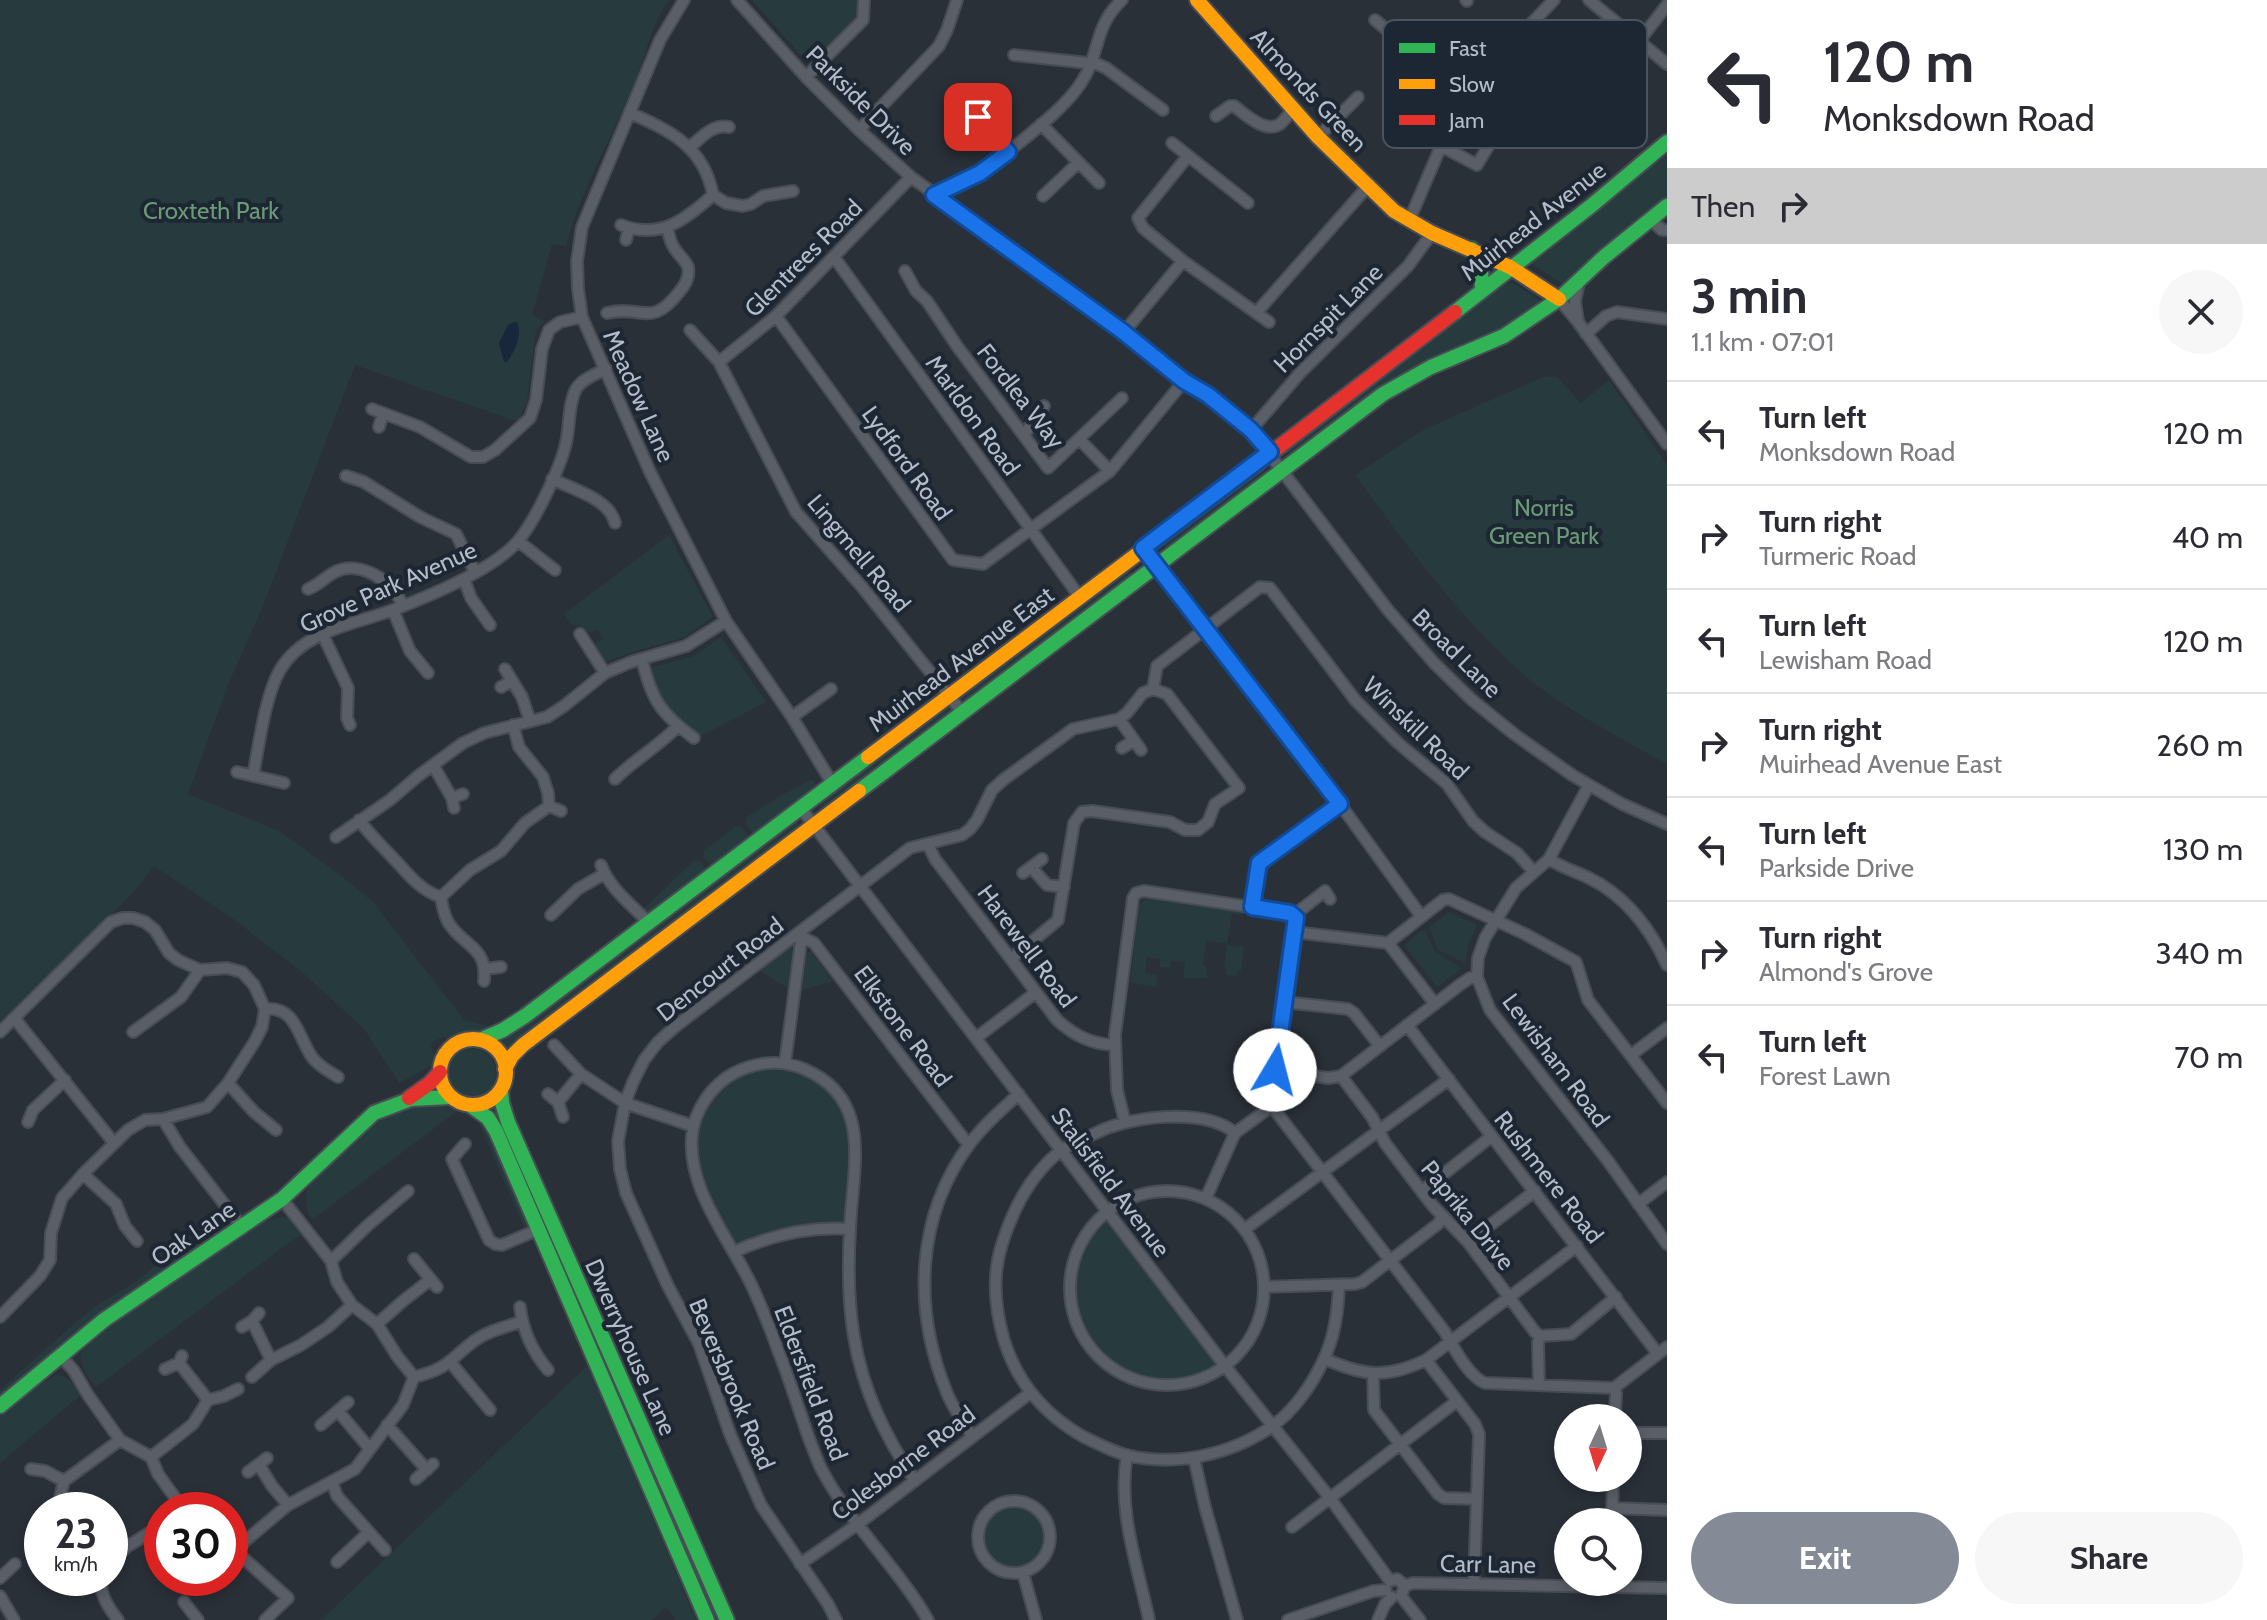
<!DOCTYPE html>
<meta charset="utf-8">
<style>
:root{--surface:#fff;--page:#f7f7f7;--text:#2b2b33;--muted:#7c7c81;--line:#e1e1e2;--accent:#848b96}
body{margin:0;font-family:Cabin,sans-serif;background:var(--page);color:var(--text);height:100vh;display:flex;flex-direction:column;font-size:30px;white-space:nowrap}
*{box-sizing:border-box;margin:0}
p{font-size:26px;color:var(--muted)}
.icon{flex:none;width:44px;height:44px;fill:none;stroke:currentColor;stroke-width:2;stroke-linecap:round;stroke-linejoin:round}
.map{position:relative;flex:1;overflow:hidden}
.panel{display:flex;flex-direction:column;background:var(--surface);width:600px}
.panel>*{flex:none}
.guide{background:#fff;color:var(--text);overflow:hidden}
.needle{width:52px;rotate:184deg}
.tools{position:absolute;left:1554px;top:1404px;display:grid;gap:16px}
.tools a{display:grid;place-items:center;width:88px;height:88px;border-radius:50%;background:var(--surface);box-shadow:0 4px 12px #0003;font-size:40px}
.speed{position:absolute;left:24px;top:1492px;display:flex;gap:16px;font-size:40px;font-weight:700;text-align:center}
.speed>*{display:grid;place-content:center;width:104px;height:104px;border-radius:50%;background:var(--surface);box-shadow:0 4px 12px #0003;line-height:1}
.speed small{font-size:20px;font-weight:400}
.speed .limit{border:12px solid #d22;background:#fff;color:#111}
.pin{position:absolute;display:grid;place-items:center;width:68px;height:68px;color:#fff;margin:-34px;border-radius:16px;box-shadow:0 4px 12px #0006}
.me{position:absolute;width:88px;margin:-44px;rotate:8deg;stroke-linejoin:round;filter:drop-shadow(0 0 6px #0008)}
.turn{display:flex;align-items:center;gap:28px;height:168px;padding:0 24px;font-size:36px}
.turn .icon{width:104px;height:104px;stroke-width:2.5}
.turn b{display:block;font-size:56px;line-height:68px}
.then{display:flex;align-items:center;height:76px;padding:0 24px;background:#0003;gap:16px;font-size:30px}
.round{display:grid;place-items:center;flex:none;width:84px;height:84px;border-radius:42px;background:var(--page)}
.head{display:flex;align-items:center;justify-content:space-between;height:136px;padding:0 24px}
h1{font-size:48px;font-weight:800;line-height:60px}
.button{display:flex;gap:16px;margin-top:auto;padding:16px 24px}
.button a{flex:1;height:92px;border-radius:48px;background:var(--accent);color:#fff;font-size:32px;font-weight:800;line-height:92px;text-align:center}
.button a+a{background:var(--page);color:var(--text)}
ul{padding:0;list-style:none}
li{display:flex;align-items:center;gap:24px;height:104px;padding:0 24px;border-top:2px solid var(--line)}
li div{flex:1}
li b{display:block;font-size:30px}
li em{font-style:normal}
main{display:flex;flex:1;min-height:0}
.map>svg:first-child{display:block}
.green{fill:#273a3e}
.water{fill:#19273c}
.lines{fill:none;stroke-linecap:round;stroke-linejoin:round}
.street-casing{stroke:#484c55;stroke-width:14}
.fast-casing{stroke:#484c55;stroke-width:18}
.slow-casing{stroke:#484c55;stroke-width:18}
.jam-casing{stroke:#484c55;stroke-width:18}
.street{stroke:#5a5e66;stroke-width:10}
.fast{stroke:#30b455;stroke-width:14}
.slow{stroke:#ff9f0a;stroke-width:14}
.jam{stroke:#e5322d;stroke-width:14}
.route-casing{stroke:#114b97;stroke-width:20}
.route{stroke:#1a73e8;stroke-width:14}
.labels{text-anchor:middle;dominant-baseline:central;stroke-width:8;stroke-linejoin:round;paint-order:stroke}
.street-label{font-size:24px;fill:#b4bcc9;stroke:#1d2633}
.park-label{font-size:24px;fill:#6b9a76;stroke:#1d2633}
.key{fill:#1d2633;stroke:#4a5360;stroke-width:2}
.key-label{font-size:22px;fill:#b4bcc9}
</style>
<main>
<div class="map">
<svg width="1667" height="1620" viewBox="0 0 1667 1620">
<rect width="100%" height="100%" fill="#2a3038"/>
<path class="green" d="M0,0H670C652,20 648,50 638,74C616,132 582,185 566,246L552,244L532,315L545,321L536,331L527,401L519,420H513L355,365L263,606L228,685L188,794L279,831L343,877L373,902L464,1020L491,1027L447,1039L443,1037L432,1042L431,1047L435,1056L434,1064L399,1083L364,1029L302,972L232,918L154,866L131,895L0,1021Z
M752,0H860L861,19L815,64H809Z
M1667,150V196L1563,284L1530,263Z
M1514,283L1542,302L1501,330L1412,370L1372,395L1289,454L1286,448L1499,287Z
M1543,377H1557L1581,403L1609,380L1667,465V764C1614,734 1557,706 1512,664C1452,608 1404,542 1355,475L1423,430Z
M1261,467L1267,474L1167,549L1161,542Z
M669,535L713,617L683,638L639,650L605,662L595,646L596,643L603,639L598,630C588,633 586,634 578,625L571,624L564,614Z
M1127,568L1134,576L965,702L960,695Z
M721,637L766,702L701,736C676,718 657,700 650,668L694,656Z
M947,705L953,712L823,810L817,803Z
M810,780L815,781V785L803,796V798L754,835L745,822L747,817L780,796Z
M795,819L801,828L505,1057L498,1047L491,1041L514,1031Z
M740,826L748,835L747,840L715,865H710L703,857L704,850L735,827Z
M695,860L701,861L705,869L704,873L652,912L642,910Z
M1146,899L1244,912L1243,915L1232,914L1227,943L1206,941L1203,965L1206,966L1208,978H1183L1185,962L1171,961L1170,968L1160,967V959L1147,957L1145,973L1158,975L1156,987L1130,983L1139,905Z
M1449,912L1477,925L1468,945L1465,963L1438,950L1429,927Z
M1425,930L1435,952L1462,968L1437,987L1404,945L1420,932Z
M1227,945L1244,947L1241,971L1238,970L1237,976L1226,975L1227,968L1224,967Z
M791,947L793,950L788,988L760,971Z
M807,952H811L833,981L802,990Z
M448 1073a24 24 0 1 1 48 0a24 24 0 1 1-48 0Z
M766,1069C805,1069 841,1090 849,1130C855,1158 847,1191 845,1218L842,1222C802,1223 774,1229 737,1244C726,1235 721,1219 715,1206C708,1190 699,1171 697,1153C693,1110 725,1075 766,1069Z
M431,1104L460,1109L312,1220C305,1208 304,1200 308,1187L376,1120L404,1107Z
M496,1108L608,1367L713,1601L719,1620H711L488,1112Z
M478,1121L487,1133H490L528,1221L525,1229Z
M221,1213L225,1225L222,1230L120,1301L54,1352L0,1397V1390L76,1322L96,1306L137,1281L179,1246L216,1229L220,1222Z
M281,1217L290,1218L300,1235L96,1387C87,1377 82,1369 80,1355L84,1348L144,1301L263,1222Z
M1106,1220L1216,1365V1368C1203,1378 1186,1382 1169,1382C1082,1382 1043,1283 1102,1221Z
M587,1366L696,1620H677L666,1607L652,1620H321Z
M55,1375C68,1375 74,1385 82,1394L0,1463V1416L27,1393Z
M981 1538a33 33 0 1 1 66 0a33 33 0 1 1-66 0Z"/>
<path class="water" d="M514,322H517C523,334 514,353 507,362H504L499,343L508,325Z"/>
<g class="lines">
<g class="street-casing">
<path id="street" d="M684,0L660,40L582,227L577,261L578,289L582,317L650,472L726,621L792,717L832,783
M737,0L806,77L859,130L911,177L1124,332L1184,381L1208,395L1251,430L1388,610L1434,663L1472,700L1514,734L1572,775L1622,804L1667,824
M1466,0L1467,1
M1589,0L1667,64
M1375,20L1471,100
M1639,41L1667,5
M1014,55L1097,64L1106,68L1163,110
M1503,59L1528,80L1540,63L1518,40
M806,77L863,20L864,0
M630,113C671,131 704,147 713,195L726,203L743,206L751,204L763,196L793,191
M1216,116L1230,106H1234C1245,114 1265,134 1280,124C1285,120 1289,114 1293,109
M978,117L1008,152
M1041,124L1099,183
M859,130L939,46L947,30L957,0
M1318,137L1358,97
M1172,143L1248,203
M1441,146L1477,165L1492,140L1459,116
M690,147C702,137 712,124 729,127
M1188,156L1138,218L1143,228L1183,261L1269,322
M934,195L980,173L994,164C1021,140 1062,112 1081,83C1101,53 1093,27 1122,0
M1043,196L1078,163
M1651,220L1662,230H1667
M1409,221L1441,146L1459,116L1528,27L1554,0
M621,225C660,240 685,220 713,195
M626,240L629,228
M834,257L1079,596
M905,271L916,291L927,301L957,346L1048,468L1122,398
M1559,299L1578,322L1667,444
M1257,312L1368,186
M607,313C642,304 650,330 680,291C686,284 690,277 688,267C685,259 677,254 673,246C670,241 669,234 667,228
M776,316L953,560L983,564L1110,471L1184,381
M1578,321L1575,301L1579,282
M690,330L719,362L796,512L862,587L962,712
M1124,332L1183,261
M1586,334L1606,316L1617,312L1667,319
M719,362L776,316L911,177
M372,409L420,427L471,457H483L495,450L530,418L536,400L542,349L549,330L560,322L582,317
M379,427L383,413
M1251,430L1300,373L1408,266L1432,233
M1024,435L1044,406
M1080,440L1110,471
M346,476L364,482L420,517L456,534L475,572
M552,479C572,489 610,499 615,523
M518,541L555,570
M1143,548L1340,804L1421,916
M464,579L471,598L490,625
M308,589C319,585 325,577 335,572C359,559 395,582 402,605
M393,610L410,651L428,673
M322,633L348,688L347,718L350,725
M580,634L605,673
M642,659C651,699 661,714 694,738
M505,669L522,697L530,721
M501,687L512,681
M792,717L831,689
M1119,719L1141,750
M1122,748L1133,741
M433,765L452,798L454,808
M237,772L284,783
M253,776C259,745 265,696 280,670C303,631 351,625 390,611C427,597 493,570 518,541C535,521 560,469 566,443C570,426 568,404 576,389C582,379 596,374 606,369
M615,779C635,759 659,746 678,726
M1589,785L1549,859L1516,888L1485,938L1478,958L1477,977L1490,1010L1608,1161L1667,1244
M452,798L463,794
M549,806L561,811
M800,807L1225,1366L1330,1498L1390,1581L1397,1579L1402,1583L1404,1588L1401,1596
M359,820C370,835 382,846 395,860C408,874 421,891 441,897
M336,837L390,800L418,776L463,743L484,733L547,717L564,706L605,673L631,662L686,646L726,621
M928,844L935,859L1057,1020C1075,1036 1091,1044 1115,1045
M1549,859C1562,868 1575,871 1589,878C1626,896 1650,928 1667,965
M601,865C610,889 632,905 649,923
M1031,867L1047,885L1064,887
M1023,873L1042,859
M441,897L470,870L501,851L525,823L549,806L548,793L543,777L519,747L513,725
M441,897C442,905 444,914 448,922C462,946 488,946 484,981
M1252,907L1259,863L1340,804
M551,915L578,889L604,874
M1294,915L1325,891L1330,899
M1294,932L1388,943
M802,937L814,943L964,1139L970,1143
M1011,959L1058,920L1074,823L1082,812L1092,811L1170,822L1185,830H1198L1208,822L1215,804L1239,788L1167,694L1153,689
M485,969L501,967
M1284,1002L1348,1009L1354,1013L1379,1045
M1435,1004L1388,943L1443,900L1449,899L1525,934L1576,962L1588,1000L1667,1103
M265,1009C296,1006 298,1037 312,1057C319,1067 329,1071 338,1077
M15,1019L114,1143
M1407,1025L1658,1354
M0,1032L111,922L123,918H133L145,922L155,930L169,953L178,960L200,970L227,968L242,972L254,985L265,1009L262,1027L255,1041L228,1083L207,1107L163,1119L145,1120L128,1130L83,1174L62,1198L51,1233L50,1260L40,1276L0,1317
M133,1032L181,997L200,970
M976,1038L1035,993
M554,1045L581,1074L625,1103L693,1126
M1631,1055L1667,1028
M785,1063L802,934
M1275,1070L1328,1078L1341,1076L1461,984L1470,978L1477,977
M1341,1076L1372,1117L1385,1143L1432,1205L1468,1242L1535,1332L1540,1336L1538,1343L1539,1384
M228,1083L254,1112L276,1130
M548,1094L558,1102L581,1074
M558,1102L563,1117
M1269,1105L1274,1109L1445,1332C1453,1347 1469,1377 1485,1383L1614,1388L1667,1347
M163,1119L180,1147L242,1227
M28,1122L33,1110L65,1080
M1125,1122L1117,1090L1115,1035L1133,898L1136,893L1144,891L1290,913L1296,918L1294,932L1271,1100L1265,1111L1235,1133L1206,1198
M1235,1133C1205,1107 1129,1116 1096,1133C1085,1138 1073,1143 1063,1149C1032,1172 1013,1209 1002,1244C992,1275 995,1309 1004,1340C1017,1382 1044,1414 1082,1436C1096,1443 1111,1451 1126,1455C1175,1467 1230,1455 1271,1427C1293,1412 1312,1385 1323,1361C1335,1337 1338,1311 1339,1285
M465,1144L452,1159L489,1240L495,1244L502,1245L537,1230
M83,1174L116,1204L125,1226L137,1241
M1070 1288a97 97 0 1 1 194 0a97 97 0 1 1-194 0Z
M1422,1191L1492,1136
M282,1199L331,1261L337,1282L352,1305L377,1324L397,1356L414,1377C448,1369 449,1360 474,1341C488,1331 505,1327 521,1322
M1638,1204L1667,1182
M1245,1229L1449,1079
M1468,1242L1535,1191
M734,1252C771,1235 808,1226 850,1229
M414,1259L437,1287
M331,1261L367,1226L408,1191
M1265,1287L1355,1284L1362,1282L1438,1224L1443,1216
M520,1307C523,1332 532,1351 548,1370
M252,1321L271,1360
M377,1324L403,1301L430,1280
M242,1327L252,1321L259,1313
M1540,1336L1571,1334L1616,1297
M60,1355L74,1371L88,1395L120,1440L151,1457L158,1474L184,1510
M1325,1359C1364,1376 1386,1379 1426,1360L1577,1246
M1426,1360L1475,1424L1479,1434L1474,1584
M179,1363L208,1400
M451,1363L490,1410
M165,1369L179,1363L182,1356
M1373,1374L1374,1410L1438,1494L1444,1498L1476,1499
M252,1377L271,1360L301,1345L328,1327L352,1305
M1614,1388L1616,1393L1615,1418
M338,1411L370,1449
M321,1425L348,1402
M387,1425L427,1470
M1628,1433H1667
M972,1436C963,1422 953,1408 947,1393C913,1310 915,1216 971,1142C985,1124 1002,1109 1019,1094
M1127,1455C1117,1510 1138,1567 1149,1620
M151,1457L193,1424L208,1400L224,1396L238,1389
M1194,1458L1205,1507L1237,1620
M259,1465L272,1486L288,1505
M31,1469L45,1471L64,1481
M248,1472L267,1458
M416,1479L433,1464
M915,1481C885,1436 863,1391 854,1337C848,1302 848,1264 850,1229C852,1169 875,1099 804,1069C781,1059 756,1062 734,1073C712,1085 694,1110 692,1136C687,1189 730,1240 752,1286C762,1308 771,1330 779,1353C791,1383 800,1414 811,1444C815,1453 818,1464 823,1472C852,1526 898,1568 928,1620
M332,1482L337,1496L385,1550
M978 1537a36 36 0 1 1 72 0a36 36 0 1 1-72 0Z
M1612,1508L1667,1510
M57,1510L64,1481L120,1440
M1612,1522L1613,1478
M1292,1527L1457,1401
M35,1534L42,1530
M230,1546L288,1598L265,1620
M237,1552L245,1541L288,1505L355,1469L403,1405L414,1377
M110,1562L128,1546L162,1525
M337,1562L369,1532
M800,1564L858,1524L1030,1393
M1023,1573L1036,1620
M0,1578L15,1564
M101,1578C100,1595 108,1607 118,1620
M1404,1586L1413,1583L1667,1588
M0,1596L14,1620
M1401,1596L1420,1620
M184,1602L198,1620
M836,1620L828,1604L761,1505L730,1434L699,1344L668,1286L626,1193L620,1169L618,1141L625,1103L633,1082L644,1060L658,1042L676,1026L910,848L962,835L970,829L977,820L992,790L1003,780L1073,729L1119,719L1127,713L1143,693L1153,689L1157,666L1260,587L1270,588L1356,701L1398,743L1447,784L1473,821L1485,832L1517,853L1534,872
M1288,1620L1373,1591L1386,1590
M1378,1620L1385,1604L1392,1597"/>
</g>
<g class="fast-casing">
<path id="fast" d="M1472,249L1481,268L1482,289
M1455,312L1591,206L1667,142
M859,791L1383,394L1431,367L1504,336L1559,299L1604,257L1667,206
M480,1040L503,1030L525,1016L868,757
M501,1090L502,1103L508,1122L727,1620
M470,1105L488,1118L496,1131L707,1620
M0,1406L104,1320L282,1199L374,1113L411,1099L451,1097"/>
</g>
<g class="slow-casing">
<path id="slow" d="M1197,0L1318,137L1394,211L1432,233L1510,267L1559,299
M868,757L1258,463
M440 1072a33 33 0 1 1 66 0a33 33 0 1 1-66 0Z
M505,1069L512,1056L523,1045L859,791"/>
</g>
<g class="jam-casing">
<path id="jam" d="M1258,463L1455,312
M409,1098L430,1083L440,1072"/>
</g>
<use href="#street" class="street"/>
<use href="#fast" class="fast"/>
<use href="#slow" class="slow"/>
<use href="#jam" class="jam"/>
</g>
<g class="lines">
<g class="route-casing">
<path id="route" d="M978,117L1008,152L980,173L934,195L1122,331L1184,381L1208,395L1251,430L1270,452L1143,548L1340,804L1259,863L1252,907L1290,913L1296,918L1275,1070"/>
</g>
<use href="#route" class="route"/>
</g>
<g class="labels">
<g class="street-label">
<text transform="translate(1309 90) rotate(47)">Almonds Green</text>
<text transform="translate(861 100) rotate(45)">Parkside Drive</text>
<text transform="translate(1533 221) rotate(-38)">Muirhead Avenue</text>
<text transform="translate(803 258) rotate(-45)">Glentrees Road</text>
<text transform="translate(1328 318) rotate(-45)">Hornspit Lane</text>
<text transform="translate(639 396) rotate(66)">Meadow Lane</text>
<text transform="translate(1021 396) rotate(52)">Fordlea Way</text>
<text transform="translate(973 415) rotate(54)">Marldon Road</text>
<text transform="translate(907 463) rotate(54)">Lydford Road</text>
<text transform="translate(859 553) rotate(50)">Lingmell Road</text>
<text transform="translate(388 587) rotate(-24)">Grove Park Avenue</text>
<text transform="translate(1457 653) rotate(45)">Broad Lane</text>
<text transform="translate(961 659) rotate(-37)">Muirhead Avenue East</text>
<text transform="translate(1416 728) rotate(44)">Winskill Road</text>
<text transform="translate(1027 946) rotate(53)">Harewell Road</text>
<text transform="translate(720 969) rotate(-38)">Dencourt Road</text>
<text transform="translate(903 1026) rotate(53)">Elkstone Road</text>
<text transform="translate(1556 1060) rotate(53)">Lewisham Road</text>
<text transform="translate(1549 1177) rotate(52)">Rushmere Road</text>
<text transform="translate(1111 1182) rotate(53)">Stalisfield Avenue</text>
<text transform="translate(1468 1215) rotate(51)">Paprika Drive</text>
<text transform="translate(193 1233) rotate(-34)">Oak Lane</text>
<text transform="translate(631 1347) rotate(66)">Dwerryhouse Lane</text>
<text transform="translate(811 1383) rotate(69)">Eldersfield Road</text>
<text transform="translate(732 1384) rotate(67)">Beversbrook Road</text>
<text transform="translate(903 1463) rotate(-37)">Colesborne Road</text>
<text transform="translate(1488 1564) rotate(1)">Carr Lane</text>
</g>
<g class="park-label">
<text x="211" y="210">Croxteth Park</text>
<text x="1544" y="507">Norris<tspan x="1544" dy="28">Green Park</tspan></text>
</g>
</g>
<rect x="1383" y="20" width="264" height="128" rx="12" class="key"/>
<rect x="1399" y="43" width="36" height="10" fill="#30b455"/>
<rect x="1399" y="79" width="36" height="10" fill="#ff9f0a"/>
<rect x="1399" y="115" width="36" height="10" fill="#e5322d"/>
<g class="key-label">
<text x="1449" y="56">Fast</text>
<text x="1449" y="92">Slow</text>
<text x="1449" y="128">Jam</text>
</g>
</svg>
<div class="tools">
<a><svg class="needle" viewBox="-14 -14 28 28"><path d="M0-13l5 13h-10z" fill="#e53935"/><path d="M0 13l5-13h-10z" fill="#7c7c81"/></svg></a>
<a><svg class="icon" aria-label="search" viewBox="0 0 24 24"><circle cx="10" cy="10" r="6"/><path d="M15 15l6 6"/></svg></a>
</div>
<div class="speed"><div>23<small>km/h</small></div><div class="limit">30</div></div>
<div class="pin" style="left:978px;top:117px;background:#d93025"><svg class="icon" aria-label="arrive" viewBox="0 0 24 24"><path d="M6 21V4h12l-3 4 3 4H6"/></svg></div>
<svg class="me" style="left:1275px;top:1070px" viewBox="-20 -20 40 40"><circle r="19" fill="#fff"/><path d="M0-13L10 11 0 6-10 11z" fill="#1a73e8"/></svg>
</div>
<section class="panel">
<div class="guide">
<div class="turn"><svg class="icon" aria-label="left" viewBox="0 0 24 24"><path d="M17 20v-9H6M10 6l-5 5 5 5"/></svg><div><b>120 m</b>Monksdown Road</div></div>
<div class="then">Then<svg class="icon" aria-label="right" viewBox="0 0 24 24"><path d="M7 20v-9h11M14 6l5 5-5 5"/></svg></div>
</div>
<div class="head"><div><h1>3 min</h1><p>1.1 km · 07:01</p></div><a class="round"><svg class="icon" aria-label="close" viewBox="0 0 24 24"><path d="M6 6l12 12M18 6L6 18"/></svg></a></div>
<ul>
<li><svg class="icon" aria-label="left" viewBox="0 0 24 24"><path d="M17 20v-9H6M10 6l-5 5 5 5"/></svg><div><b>Turn left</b><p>Monksdown Road</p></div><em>120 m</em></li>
<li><svg class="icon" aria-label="right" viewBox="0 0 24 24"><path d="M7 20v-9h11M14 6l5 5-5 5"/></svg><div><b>Turn right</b><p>Turmeric Road</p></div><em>40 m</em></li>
<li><svg class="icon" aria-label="left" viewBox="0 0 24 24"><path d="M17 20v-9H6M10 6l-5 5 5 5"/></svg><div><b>Turn left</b><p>Lewisham Road</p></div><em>120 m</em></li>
<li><svg class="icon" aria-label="right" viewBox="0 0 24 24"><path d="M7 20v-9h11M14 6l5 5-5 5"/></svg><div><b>Turn right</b><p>Muirhead Avenue East</p></div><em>260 m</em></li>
<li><svg class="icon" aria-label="left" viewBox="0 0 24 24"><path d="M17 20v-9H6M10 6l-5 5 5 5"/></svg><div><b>Turn left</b><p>Parkside Drive</p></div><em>130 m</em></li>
<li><svg class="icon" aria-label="right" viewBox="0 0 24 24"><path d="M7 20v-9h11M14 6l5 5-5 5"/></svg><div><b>Turn right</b><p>Almond's Grove</p></div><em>340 m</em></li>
<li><svg class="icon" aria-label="left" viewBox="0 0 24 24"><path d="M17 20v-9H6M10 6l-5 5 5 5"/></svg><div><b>Turn left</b><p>Forest Lawn</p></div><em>70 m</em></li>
</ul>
<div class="button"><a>Exit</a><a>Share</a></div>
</section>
</main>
